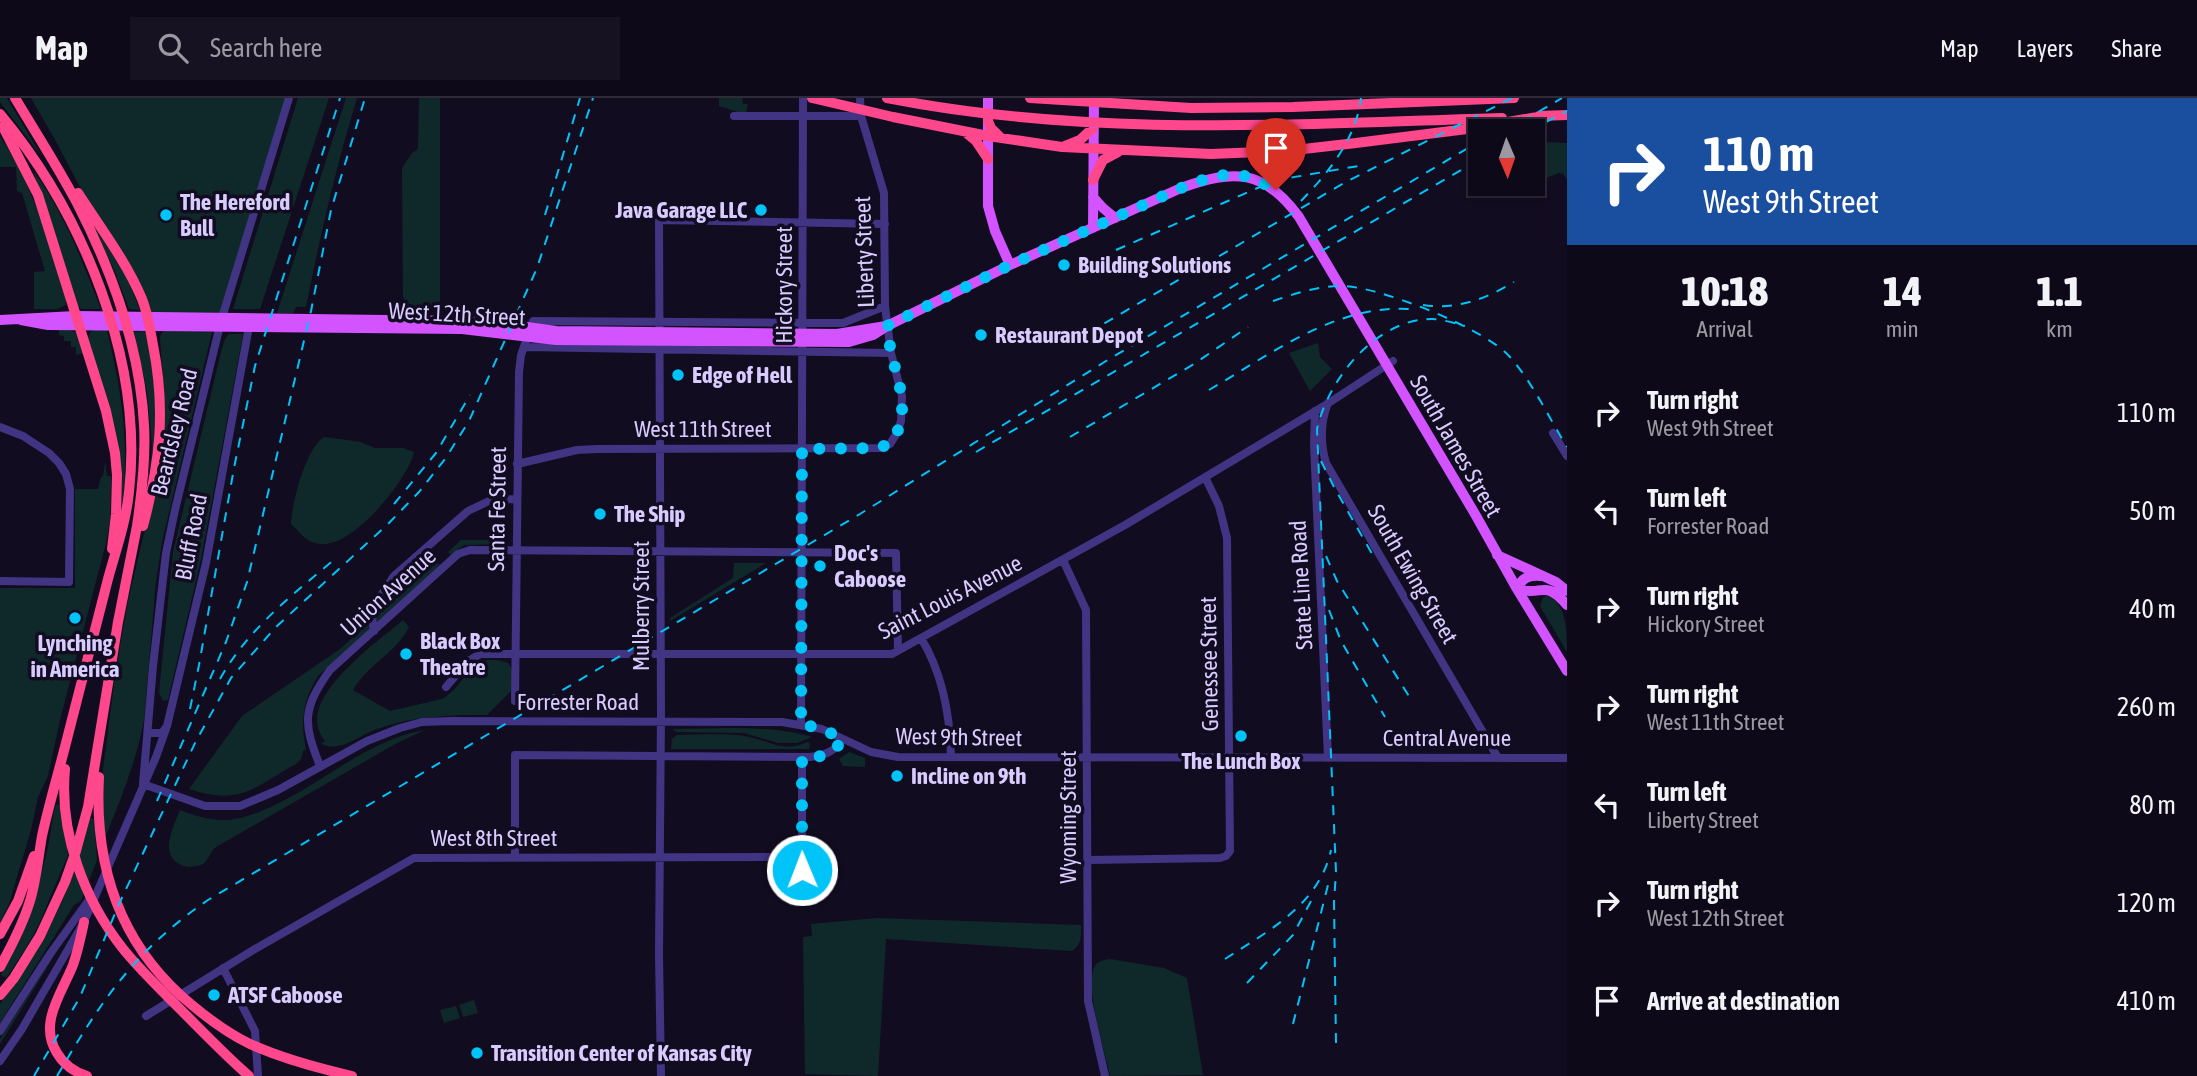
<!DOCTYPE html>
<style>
:root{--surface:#0e0919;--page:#171222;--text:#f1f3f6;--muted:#9b9aa2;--line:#2e2a38}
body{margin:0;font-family:"Asap Condensed",sans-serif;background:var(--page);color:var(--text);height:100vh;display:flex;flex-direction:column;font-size:26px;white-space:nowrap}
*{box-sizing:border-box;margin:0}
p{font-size:23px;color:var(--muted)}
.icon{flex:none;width:38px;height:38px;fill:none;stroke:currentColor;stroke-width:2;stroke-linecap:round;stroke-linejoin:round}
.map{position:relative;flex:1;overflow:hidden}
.details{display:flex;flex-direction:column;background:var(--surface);width:630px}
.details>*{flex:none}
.top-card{background:#1a4fa0;color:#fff;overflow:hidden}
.needle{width:46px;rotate:178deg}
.fabs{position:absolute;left:1468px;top:21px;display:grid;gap:14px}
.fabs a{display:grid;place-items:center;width:77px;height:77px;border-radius:0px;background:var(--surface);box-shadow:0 2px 5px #0004,0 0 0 2px var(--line);font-size:35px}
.pin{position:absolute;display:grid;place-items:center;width:60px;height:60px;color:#fff;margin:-72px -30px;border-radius:50% 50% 50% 0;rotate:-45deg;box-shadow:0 0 7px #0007}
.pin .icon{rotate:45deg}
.me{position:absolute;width:77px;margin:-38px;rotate:359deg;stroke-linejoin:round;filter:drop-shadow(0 0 5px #0008)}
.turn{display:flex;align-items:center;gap:24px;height:147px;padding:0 21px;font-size:32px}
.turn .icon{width:91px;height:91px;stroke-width:2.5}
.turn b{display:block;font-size:49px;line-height:60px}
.eta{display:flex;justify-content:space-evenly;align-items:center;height:119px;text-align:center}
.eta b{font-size:42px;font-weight:800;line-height:49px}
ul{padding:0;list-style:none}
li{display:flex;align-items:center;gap:21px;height:98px;padding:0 21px}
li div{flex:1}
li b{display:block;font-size:26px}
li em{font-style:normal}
header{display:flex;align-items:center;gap:42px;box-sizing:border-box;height:98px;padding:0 35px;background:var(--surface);border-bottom:2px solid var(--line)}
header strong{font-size:33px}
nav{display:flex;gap:38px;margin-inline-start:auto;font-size:24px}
.search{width:490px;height:63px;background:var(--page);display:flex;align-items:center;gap:18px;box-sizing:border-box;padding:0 24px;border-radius:0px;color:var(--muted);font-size:26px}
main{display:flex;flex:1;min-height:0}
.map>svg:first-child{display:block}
.green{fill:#0f292b}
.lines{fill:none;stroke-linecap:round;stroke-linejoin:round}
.minor{stroke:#403483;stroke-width:8}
.major{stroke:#d253ff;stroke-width:10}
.highway{stroke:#ff478b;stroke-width:10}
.rail{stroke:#00c3f7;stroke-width:2;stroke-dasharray:10 9;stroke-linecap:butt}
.route{stroke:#00c3f7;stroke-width:12;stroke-dasharray:0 21.6}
.poi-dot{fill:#00c3f7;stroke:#120c21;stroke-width:2.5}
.labels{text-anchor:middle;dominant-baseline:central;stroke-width:7;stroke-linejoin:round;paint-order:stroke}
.poi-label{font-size:23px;font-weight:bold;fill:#d8ccff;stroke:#120c21;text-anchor:start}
.street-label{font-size:23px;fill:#d8ccff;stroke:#120c21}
</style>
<header>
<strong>Map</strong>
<div class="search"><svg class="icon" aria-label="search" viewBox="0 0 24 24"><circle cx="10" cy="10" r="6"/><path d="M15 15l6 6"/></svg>Search here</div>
<nav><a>Map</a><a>Layers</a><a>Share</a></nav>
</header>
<main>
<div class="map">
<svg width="1567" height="978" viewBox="0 0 1567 978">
<rect width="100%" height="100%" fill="#120c21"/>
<path class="green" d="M0,0H7L42,59L0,4Z
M31,0H290L225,221L148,219L129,185L140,212L129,211L115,174L89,118L118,161L53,38Z
M298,0H329L260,211H233Z
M346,0H357C336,69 320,138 306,209H296L293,215H277Z
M419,0H440V212L408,210L403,199L402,70L412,55L418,51Z
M719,0H742L743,6H748L746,14H738L719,8Z
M0,38C34,89 48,142 66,200V207L57,211H34V174L45,173L22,95L17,93L16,69H0Z
M1546,44L1567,45V81L1563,76L1559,75L1533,85V49Z
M33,72C64,114 82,163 101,211H82L77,209Z
M1490,86H1532L1509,95Z
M59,231L71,232L76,235L84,255L76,257V249H71V243H64V238L59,237Z
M93,232H107C123,299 131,355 120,423L121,395L88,240L89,236Z
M144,233C163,264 154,343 150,380L152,348L147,293L134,234Z
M165,233L212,234L162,444L156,483L144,622C136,664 120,704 103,744L102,697L103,671L116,571L128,503L159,372L164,296L160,239L162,234Z
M229,236H243L201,461L168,602L163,603L159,595L173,454L221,254L225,241Z
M1318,245L1320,259L1332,271L1310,293L1289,255Z
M324,339L361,344L375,350H403L414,354C408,382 353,449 321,446C306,445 301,435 291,426C292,404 306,350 324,339Z
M105,364L107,378H111V384L110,423L106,445L60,622L48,678L38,699L31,732L9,806L0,825V490H75V391H98L101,379L103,378Z
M461,442H502L506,443L503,446L464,447L451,457L448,454Z
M437,464L440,467L318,578C303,602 300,624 306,651L303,653L301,661L296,666C253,690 240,708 189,691L242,618L340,551Z
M734,465H766L670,523V520L733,480Z
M1549,497C1567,511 1567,531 1567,554L1540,508L1543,499Z
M403,522L409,529C397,554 367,567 353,592L390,613L442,601C468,587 469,551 508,565L512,571V592L487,617C449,617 413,618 377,631C359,637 341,655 321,646L325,643C291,603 377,545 403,522Z
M672,631C718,631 768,626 812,639L797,645H778L744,635L677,634Z
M425,632L397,645L216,749C210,753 209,762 203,766C196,769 187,770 181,767C158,756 174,728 180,712C192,717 210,722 222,722C238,723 257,715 273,708C323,685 369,641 425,632Z
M677,637C699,637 722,635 744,638C767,641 782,656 808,644L810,646L809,651H671L672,641Z
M849,654L865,660V669L843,668L839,661Z
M56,706L60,707L68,757L39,826L26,850L6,880L1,877C22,836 38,794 48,749C51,735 52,720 56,706Z
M90,720L94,721L97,762L81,803L74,807L0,925V906L43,842L63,802L83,748Z
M877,820L1081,827C1081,839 1082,846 1072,853L886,841L878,978L805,976L803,839L812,838L811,826Z
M69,834L0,946V941Z
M1110,861L1164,870L1187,880L1203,977L1110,978C1106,956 1083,886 1095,868C1099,862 1104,862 1110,861Z
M474,902L478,915L463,919L459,907Z
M456,908L460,920L444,925L440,912Z"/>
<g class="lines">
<path class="minor" d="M734,18H861
M525,249L891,255
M1328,305C1320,325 1320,344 1326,365L1498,660
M1315,313L1314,347L1328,660
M0,329L23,338L49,355L59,365L66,376L70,391L69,484L0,483
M1553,335L1567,358
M517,366L577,352L597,351L880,350L890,346L897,335L901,323L902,298L891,255L885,208L884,95L861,18L860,0
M1063,462L1086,512L1088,903L1105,978
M374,533L371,512L394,478L468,413L491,402L516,401
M921,540C943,576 950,616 951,658
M446,589L467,564L480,556H892L1125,427L1324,308L1393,263
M515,603L519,274L521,257L533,223L843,225L885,208
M801,626L803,0
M148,635H162L167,628L206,465L248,234
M320,668C303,625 302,611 330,572L458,456L470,452L896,455L898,552
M143,686L205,708H240L278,692L367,643L400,630L422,624L451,623L782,624L822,631L871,654L898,659L1567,660
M143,686L153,568L166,455L175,412L221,223L289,0
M515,759V657L810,659C825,657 834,654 843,641
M1088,762L1220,760L1226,758L1230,753L1227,440L1219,408L1205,379
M802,772V660
M223,870L255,933L258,978
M146,918L255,851L414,760L801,759
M0,933L50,856L91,799
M0,963L22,931L84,824L156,659L166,631
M661,978L659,856L661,614L659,122L885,126"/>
<path class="major" d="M988,0V108L995,133L1010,167
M1093,99L1103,110L1115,120
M1093,130L1094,0
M0,222L75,218L462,223L498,225L556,233L837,236L886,228
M21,222L48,227L462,231L556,242L849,244L873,237L887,228L1010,167L1181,90C1234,71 1264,71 1299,119L1475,416L1517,491L1567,573
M1497,457L1556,484L1567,493
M1517,491C1543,499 1544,480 1567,507
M1517,491C1522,480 1528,477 1540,478"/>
<path class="highway" d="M812,0L893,19L988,38L1062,49L1211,56L1286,53L1356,45L1467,31L1543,18
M887,0C1089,40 1297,26 1502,20
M1030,0L1191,10L1293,9L1514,0
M0,16C83,116 144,262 129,394C126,424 116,452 108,481C94,534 81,588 67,641C59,673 49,706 42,738C38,761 36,785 29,806C22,828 11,849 0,869
M1539,18L1567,17
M988,23L991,30L1001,40
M3,29L38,97L106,313L115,355L117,377L116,416L112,451
M965,34L976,43L988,61
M1065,48L1080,42L1093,30
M1093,82L1103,62L1118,54
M78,95C100,129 126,163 142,201C148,216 150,231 153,247C166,312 160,365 143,428
M65,671C59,735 84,802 124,852C142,874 163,894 183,914C205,936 226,958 249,978
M99,679C94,770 120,848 192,907C210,922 229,936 250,946C283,961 317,970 352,978
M84,824C81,838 78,853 73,867C62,895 38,925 57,955C64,967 74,974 87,978
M0,836L18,803L34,758
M0,897L14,880L40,838L65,784L76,753L88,709L118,524L137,428C142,394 146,361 144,327C140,251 112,173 77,105C58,69 36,35 15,0"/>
<path class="rail" d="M1506,33L1562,0
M1529,33L1567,13
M1301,103C1329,74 1356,41 1361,0
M545,117L580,0
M1116,152L1262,88L1289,80L1364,67
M1273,203C1294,196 1318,188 1340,188C1377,187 1486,231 1510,259C1533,285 1549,320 1567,349
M1423,207C1456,212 1486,201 1514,184
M1088,235L1344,85L1512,0
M1209,292C1271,256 1336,206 1410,211
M1070,339L1194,266L1248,229
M976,354L1480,61
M1321,363L1334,389L1375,461
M394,406L436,355L470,297
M1326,458L1337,483L1412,603
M1329,512L1341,543L1385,619
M220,581C248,531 292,497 335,461
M190,611L199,567L234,370L255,268L340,0
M157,703L226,544L247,484L311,213L331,112L365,0
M1225,861C1268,833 1319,807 1331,752
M1247,885L1293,837L1311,803
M1293,926L1328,787
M1336,945L1334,804L1336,774L1317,331C1328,281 1377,220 1433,221C1444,222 1455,225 1465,228
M34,978L80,899L119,806L196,643L231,580L276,529L389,425L419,394L445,361L469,323L537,170L593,0
M57,978C101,903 135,852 208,802L860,416L1106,263L1480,43"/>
</g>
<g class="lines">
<path class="route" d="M802,772V660C821,659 832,658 843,641L822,631L801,626L802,351L880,350C912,336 902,292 894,266C890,253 889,240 887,228L1010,167L1181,90C1202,82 1229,71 1251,80C1260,83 1268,88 1276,92"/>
</g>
<g class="poi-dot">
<circle cx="761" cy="112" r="7"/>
<circle cx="166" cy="117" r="7"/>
<circle cx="1064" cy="167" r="7"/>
<circle cx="981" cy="237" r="7"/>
<circle cx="678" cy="277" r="7"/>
<circle cx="600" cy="416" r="7"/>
<circle cx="820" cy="468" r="7"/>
<circle cx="75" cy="520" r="7"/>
<circle cx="406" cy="556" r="7"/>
<circle cx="1241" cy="638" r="7"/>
<circle cx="897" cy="678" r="7"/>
<circle cx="214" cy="897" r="7"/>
<circle cx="477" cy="955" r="7"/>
</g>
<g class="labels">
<g class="poi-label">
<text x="180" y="104">The Hereford<tspan x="180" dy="26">Bull</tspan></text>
<text x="747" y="112" text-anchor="end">Java Garage LLC</text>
<text x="1078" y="167">Building Solutions</text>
<text x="995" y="237">Restaurant Depot</text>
<text x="692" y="277">Edge of Hell</text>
<text x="614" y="416">The Ship</text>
<text x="834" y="455">Doc's<tspan x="834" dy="26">Caboose</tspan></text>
<text x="420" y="543">Black Box<tspan x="420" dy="26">Theatre</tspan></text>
<text x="75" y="545" text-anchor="middle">Lynching<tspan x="75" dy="26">in America</tspan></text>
<text x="1241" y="663" text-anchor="middle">The Lunch Box</text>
<text x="911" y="678">Incline on 9th</text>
<text x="228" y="897">ATSF Caboose</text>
<text x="491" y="955">Transition Center of Kansas City</text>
</g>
<g class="street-label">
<text transform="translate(864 154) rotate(-92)">Liberty Street</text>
<text transform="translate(784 187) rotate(-90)">Hickory Street</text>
<text transform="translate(457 216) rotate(3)">West 12th Street</text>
<text x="703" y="331">West 11th Street</text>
<text transform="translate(174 334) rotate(-76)">Beardsley Road</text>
<text transform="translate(1456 348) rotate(60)">South James Street</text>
<text transform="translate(497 411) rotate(-89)">Santa Fe Street</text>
<text transform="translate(191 439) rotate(-79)">Bluff Road</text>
<text transform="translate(1413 476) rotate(60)">South Ewing Street</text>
<text transform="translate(1301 487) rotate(-93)">State Line Road</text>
<text transform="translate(388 494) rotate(-42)">Union Avenue</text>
<text transform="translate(950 499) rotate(-27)">Saint Louis Avenue</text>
<text transform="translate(641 508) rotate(-90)">Mulberry Street</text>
<text transform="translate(1209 566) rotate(-91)">Genessee Street</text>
<text x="578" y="604">Forrester Road</text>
<text transform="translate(959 639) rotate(1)">West 9th Street</text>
<text x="1447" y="640">Central Avenue</text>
<text transform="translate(1068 719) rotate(-90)">Wyoming Street</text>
<text x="494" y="740">West 8th Street</text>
</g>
</g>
</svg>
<div class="fabs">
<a><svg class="needle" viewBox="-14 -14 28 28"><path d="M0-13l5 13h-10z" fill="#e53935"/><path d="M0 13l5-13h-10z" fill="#9b9aa2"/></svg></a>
</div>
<div class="pin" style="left:1276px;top:92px;background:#d93025"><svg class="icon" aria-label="arrive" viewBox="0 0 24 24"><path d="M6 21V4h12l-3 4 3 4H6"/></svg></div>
<svg class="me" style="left:802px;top:772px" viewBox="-20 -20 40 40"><circle r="17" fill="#00c3f7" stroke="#fff" stroke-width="3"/><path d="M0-11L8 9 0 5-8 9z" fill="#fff"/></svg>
</div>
<section class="details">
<div class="top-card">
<div class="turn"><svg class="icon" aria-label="right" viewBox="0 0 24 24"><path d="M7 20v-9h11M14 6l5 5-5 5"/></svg><div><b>110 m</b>West 9th Street</div></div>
</div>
<div class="eta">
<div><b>10:18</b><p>Arrival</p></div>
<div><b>14</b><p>min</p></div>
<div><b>1.1</b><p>km</p></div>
</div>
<ul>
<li><svg class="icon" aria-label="right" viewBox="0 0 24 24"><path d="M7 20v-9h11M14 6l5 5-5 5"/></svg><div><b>Turn right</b><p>West 9th Street</p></div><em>110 m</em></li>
<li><svg class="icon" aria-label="left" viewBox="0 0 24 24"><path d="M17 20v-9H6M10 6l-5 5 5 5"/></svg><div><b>Turn left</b><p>Forrester Road</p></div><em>50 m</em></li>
<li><svg class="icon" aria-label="right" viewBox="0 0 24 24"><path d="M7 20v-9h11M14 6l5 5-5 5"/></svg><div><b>Turn right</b><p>Hickory Street</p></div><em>40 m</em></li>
<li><svg class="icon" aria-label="right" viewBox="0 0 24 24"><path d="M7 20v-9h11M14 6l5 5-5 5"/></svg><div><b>Turn right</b><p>West 11th Street</p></div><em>260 m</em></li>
<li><svg class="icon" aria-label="left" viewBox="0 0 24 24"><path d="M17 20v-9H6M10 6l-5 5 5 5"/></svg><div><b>Turn left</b><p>Liberty Street</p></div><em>80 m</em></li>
<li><svg class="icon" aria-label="right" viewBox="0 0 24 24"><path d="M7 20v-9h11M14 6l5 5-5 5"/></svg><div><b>Turn right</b><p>West 12th Street</p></div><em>120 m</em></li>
<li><svg class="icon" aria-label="arrive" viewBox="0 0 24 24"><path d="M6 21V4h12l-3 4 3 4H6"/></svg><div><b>Arrive at destination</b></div><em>410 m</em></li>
</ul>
</section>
</main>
